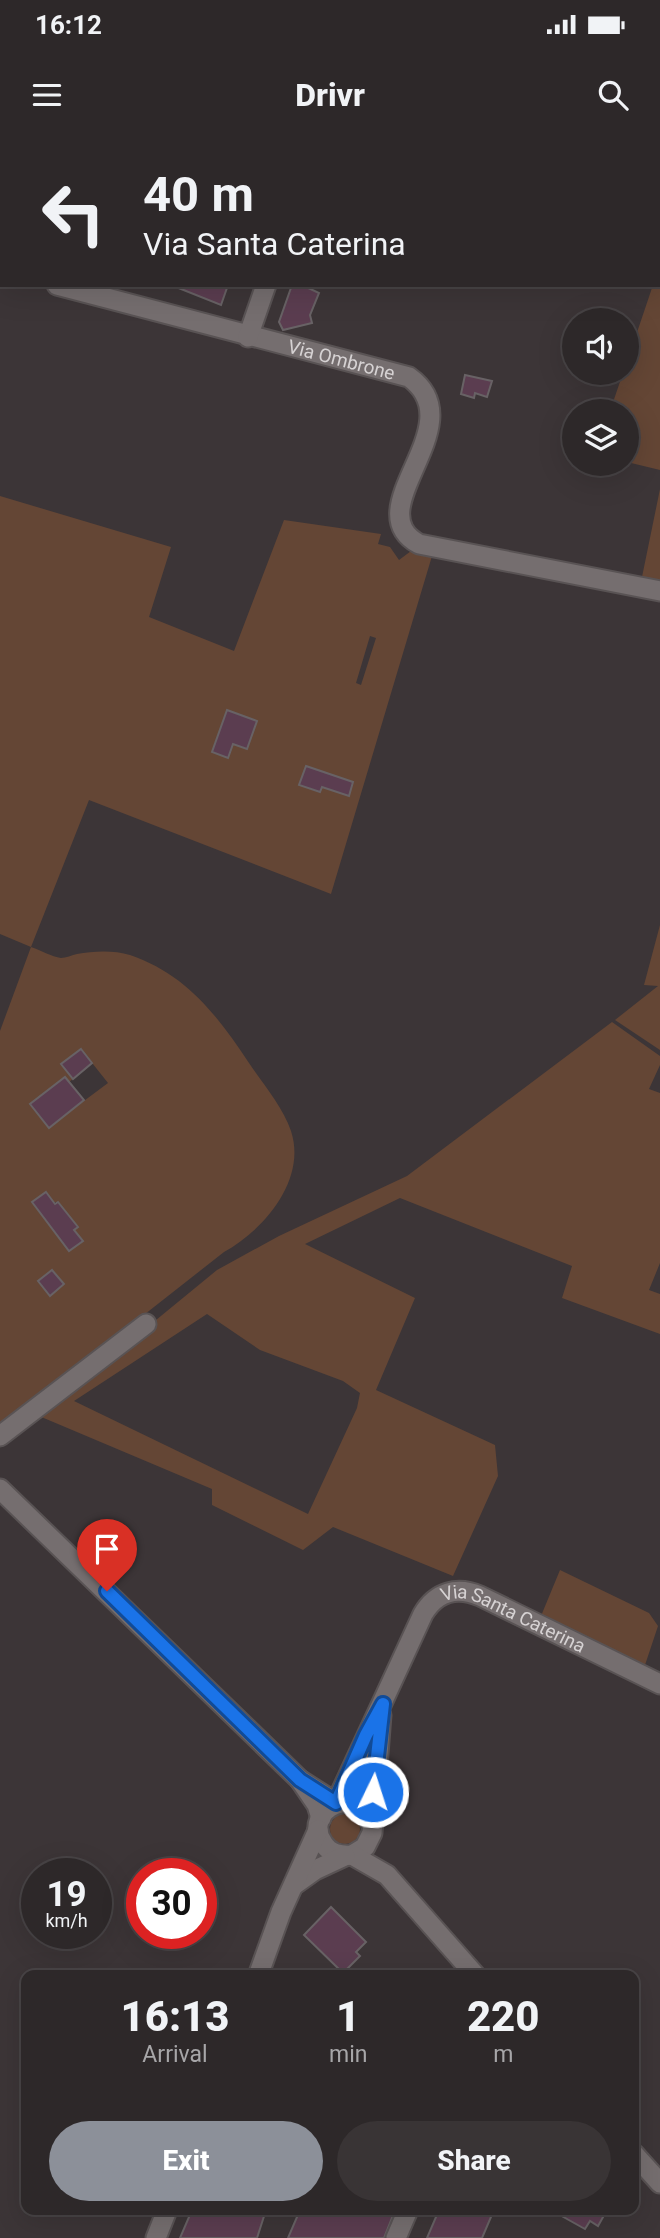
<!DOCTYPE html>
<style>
:root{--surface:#2d2829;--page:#393435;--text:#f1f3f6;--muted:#a7a6a8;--line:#484446;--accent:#8c9099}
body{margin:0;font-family:Roboto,sans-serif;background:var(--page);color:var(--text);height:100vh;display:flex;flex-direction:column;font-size:26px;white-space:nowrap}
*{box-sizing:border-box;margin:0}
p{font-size:23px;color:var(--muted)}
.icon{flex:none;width:38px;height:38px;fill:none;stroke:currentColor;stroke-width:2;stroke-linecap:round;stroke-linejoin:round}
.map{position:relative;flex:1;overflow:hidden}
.side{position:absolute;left:21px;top:1830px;width:618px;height:245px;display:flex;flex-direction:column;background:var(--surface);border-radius:14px;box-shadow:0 7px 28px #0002,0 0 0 2px var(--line)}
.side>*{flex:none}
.top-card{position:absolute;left:0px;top:0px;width:662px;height:147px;box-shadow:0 7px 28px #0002,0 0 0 2px var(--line);background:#2d2829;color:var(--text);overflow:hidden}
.controls{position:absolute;left:562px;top:168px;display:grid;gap:14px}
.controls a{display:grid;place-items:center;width:77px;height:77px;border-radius:50%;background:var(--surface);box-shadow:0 7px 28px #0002,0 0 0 2px var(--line);font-size:35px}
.speed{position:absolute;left:21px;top:1718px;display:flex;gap:14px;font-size:35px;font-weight:700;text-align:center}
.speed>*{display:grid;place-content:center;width:91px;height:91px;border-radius:50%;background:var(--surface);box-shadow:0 7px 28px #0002,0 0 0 2px var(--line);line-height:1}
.speed small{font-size:18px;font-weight:400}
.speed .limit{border:10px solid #d22;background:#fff;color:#111}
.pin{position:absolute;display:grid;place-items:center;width:60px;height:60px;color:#fff;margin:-72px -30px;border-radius:50% 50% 50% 0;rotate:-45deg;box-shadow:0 0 7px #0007}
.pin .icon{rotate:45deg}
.me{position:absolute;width:77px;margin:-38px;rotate:4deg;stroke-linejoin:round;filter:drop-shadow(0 0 5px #0008)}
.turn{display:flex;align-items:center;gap:24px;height:147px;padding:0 28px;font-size:32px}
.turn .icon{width:91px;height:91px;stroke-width:2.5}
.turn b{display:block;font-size:49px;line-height:60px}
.eta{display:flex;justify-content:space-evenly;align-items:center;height:119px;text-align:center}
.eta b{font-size:42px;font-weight:800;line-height:49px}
.button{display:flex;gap:14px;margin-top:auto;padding:14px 28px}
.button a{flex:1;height:80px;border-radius:42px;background:var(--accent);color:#fff;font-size:28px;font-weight:800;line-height:80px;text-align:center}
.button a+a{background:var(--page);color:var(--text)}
.status{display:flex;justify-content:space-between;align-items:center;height:49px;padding:0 35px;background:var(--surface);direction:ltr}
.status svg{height:19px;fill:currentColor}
header{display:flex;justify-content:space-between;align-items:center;height:91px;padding:0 28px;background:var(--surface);font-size:32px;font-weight:800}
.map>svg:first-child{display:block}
.green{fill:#644635;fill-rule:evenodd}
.building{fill:#5b3d50;stroke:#686265;stroke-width:2}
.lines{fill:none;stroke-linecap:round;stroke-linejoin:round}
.minor-casing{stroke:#595354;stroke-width:23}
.minor{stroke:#756e6f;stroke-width:19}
.route-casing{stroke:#114b97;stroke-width:18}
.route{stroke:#1a73e8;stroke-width:12}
.labels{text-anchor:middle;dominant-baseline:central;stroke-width:7;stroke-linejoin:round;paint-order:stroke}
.street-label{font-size:19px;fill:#d6d2d3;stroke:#211e1e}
</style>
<div class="status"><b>16:12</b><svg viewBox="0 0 49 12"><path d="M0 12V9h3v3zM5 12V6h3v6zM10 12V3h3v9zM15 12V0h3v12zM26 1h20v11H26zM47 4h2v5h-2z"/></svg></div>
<header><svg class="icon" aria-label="menu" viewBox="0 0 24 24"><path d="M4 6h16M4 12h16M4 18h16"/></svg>Drivr<svg class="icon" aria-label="search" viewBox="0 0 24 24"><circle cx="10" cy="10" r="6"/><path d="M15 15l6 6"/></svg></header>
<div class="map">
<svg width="660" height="2098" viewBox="0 0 660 2098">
<rect width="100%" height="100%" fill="#3c3537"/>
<path class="green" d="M660,124V330L627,322L626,271H610L623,233H626L627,222L653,145H660Z
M660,349V441L642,437Z
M0,356L171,407L149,477L234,511L284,380L381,394L378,404L390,407L399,420L411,411L432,416L331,754L89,660L31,807C40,810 52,817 61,818C66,818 72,815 77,814C93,811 114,810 130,815C186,834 218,876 249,923C263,944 283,967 291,991C307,1040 264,1090 224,1112L0,1288V891L31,807L0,794ZM370,496L376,498L361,545L356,543ZM227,570L233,604L228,617L212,611ZM306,627L353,642L349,656L322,647L320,652L300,645ZM81,909L108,943L49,987L65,937L69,942L73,939L62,924ZM33,1062H58L78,1087L74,1090L82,1100ZM52,1130L64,1144L50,1156L38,1141Z
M660,785V910L615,880L658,846L644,845Z
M612,882L660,916V925L649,949L660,953V1123L649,1150L660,1154V1194L562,1158L572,1126L400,1058L305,1104L415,1158L376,1250L495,1305L498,1336L453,1436L333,1387L303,1410L212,1365V1349L39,1276L217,1130L279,1096L407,1036ZM207,1174L260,1210L343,1241L360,1253L357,1268L308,1374L74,1261Z
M560,1430L649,1473L658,1486L644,1528L541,1476Z
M330 1689a15 15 0 1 1 30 0a15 15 0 1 1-30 0Z"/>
<path class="building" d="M171,145H228L221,165Z
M292,145H302L319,153L310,175L312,183L283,190L279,182Z
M465,235L492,241L487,257L475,253L474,258L461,254Z
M227,570L257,581L247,609L233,604L228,618L212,612Z
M306,626L353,642L349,656L322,647L320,652L299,645Z
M81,909L92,923L73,939L61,924Z
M65,937L84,960L49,988L30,964Z
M46,1052L55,1064L58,1062L78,1087L74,1090L83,1101L69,1111L32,1062Z
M52,1130L64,1144L50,1156L38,1141Z
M331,1767L366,1802L356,1812L360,1816L343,1833L304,1795Z
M192,2070H266L257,2098H180Z
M300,2070H395L384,2098H288Z
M439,2070H494L482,2098H427Z
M551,2070H607L598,2086L590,2081L585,2089Z"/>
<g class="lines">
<g class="minor-casing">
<g id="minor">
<path d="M68,2L69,0"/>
<path d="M318,2V0"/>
<path d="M0,129H2"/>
<path id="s1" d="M57,145L409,237C476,285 355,369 419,404L660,451"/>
<path d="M248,197L266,145"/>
<path d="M0,1296L146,1184"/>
<path d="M0,1349L300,1640L317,1665L321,1678"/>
<path id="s2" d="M300,1640L336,1663L423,1474C436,1452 457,1446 480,1456L660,1544"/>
<path d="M372,1686C361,1640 300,1670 323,1703C330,1714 340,1716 352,1715L365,1707L372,1693L381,1575"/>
<path d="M352,1715L387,1735L476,1836"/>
<path d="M294,1745L315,1730L345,1716"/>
<path d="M258,1836L281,1772L318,1690"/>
<path d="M634,2014L660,2043"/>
<path d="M156,2098L167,2070"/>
<path d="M396,2098L408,2070"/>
</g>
</g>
<use href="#minor" class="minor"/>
</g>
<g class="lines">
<g class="route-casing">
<path id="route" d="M107,1451L300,1640L336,1663L366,1595L383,1564L373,1652"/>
</g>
<use href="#route" class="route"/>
</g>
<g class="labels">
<g class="street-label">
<text stroke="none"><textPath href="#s1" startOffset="294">Via Ombrone</textPath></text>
<text stroke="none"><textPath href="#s2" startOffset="355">Via Santa Caterina</textPath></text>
</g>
</g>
</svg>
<div class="controls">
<a><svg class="icon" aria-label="sound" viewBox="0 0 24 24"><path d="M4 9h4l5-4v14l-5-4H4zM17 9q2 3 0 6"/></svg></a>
<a><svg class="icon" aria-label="layers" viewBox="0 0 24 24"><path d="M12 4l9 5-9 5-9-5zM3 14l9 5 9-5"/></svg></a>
</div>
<div class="speed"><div>19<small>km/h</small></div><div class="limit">30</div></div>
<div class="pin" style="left:107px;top:1451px;background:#d93025"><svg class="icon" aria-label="arrive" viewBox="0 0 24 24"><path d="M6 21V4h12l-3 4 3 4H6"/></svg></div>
<svg class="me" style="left:373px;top:1652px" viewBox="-20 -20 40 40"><circle r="17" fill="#1a73e8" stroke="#fff" stroke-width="3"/><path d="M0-11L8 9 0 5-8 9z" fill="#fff"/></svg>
<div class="top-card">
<div class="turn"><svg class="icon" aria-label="left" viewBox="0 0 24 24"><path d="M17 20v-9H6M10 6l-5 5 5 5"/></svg><div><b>40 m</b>Via Santa Caterina</div></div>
</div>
<section class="side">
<div class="eta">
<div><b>16:13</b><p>Arrival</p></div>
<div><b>1</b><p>min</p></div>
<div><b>220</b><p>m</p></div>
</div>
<div class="button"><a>Exit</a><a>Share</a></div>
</section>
</div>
